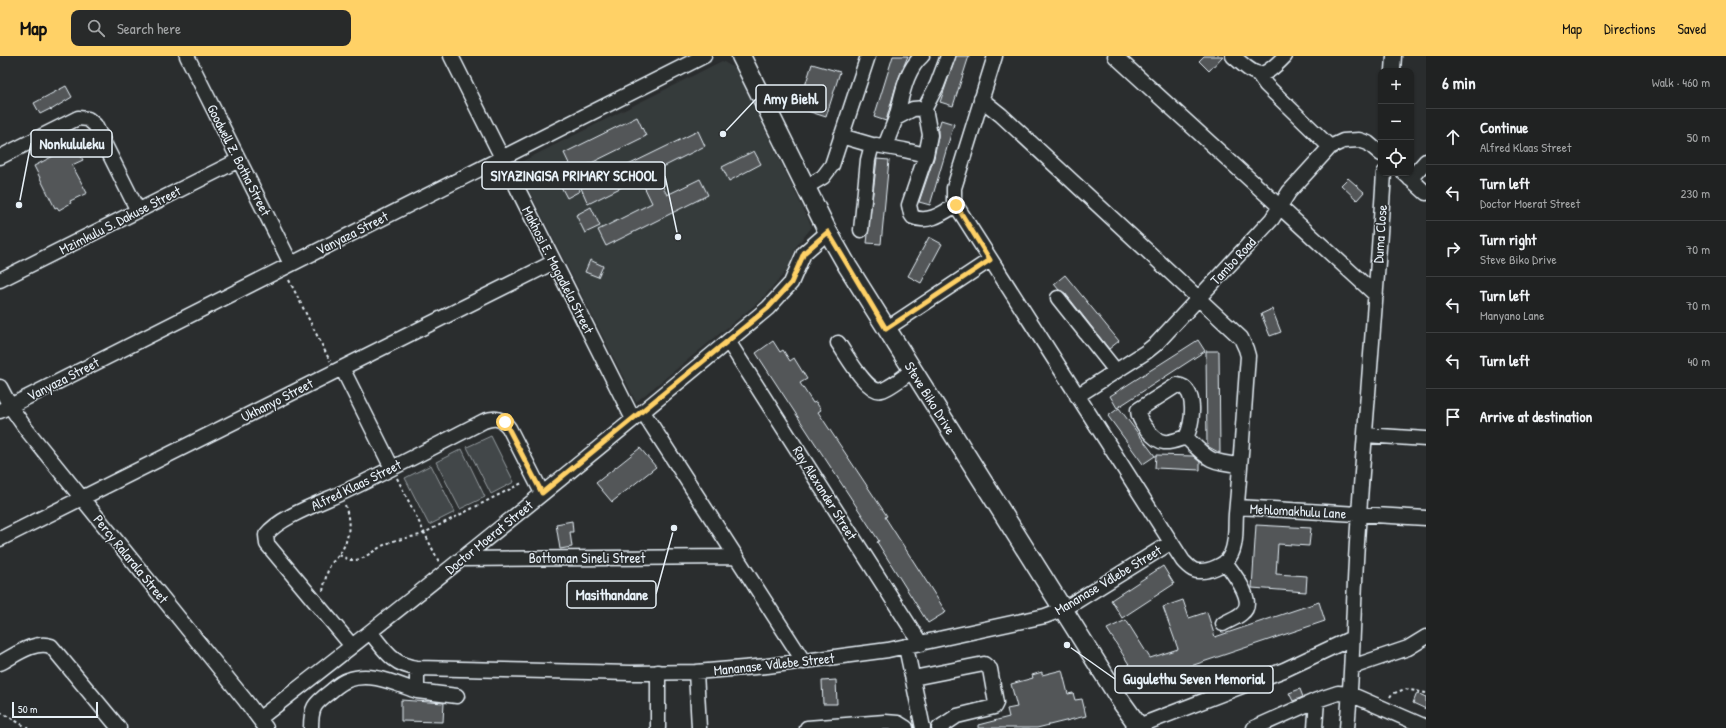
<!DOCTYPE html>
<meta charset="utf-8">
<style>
body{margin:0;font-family:"Patrick Hand",sans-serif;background:#282a2a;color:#f1f3f6}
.controls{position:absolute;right:12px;top:12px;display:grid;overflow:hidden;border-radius:8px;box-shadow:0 1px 3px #0004}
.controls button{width:36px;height:36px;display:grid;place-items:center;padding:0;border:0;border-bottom:1px solid #3d3f40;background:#202222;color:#f1f3f6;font:20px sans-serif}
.scale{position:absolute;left:12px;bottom:10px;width:86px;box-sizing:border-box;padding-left:4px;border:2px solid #e8f1f8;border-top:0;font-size:11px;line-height:14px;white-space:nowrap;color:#e8f1f8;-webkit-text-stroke:3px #2a2d2e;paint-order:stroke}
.stop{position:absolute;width:12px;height:12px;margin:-9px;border:3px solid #ffd166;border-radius:50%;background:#fff}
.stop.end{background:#ffd166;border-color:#fff;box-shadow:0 1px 4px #0008}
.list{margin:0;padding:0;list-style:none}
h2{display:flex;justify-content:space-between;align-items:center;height:52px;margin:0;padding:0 16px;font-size:17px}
h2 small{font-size:13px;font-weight:400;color:#a2a4a5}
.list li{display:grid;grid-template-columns:26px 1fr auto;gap:12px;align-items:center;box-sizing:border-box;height:56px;padding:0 16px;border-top:1px solid #3d3f40}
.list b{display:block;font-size:15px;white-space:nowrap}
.list p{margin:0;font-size:13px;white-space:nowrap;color:#a2a4a5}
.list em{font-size:13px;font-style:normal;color:#a2a4a5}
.icon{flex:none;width:22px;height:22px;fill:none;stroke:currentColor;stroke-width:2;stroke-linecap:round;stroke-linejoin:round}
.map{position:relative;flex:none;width:1426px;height:672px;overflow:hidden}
header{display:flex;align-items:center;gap:24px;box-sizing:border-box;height:56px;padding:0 20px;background:#ffd166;color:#111}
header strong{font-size:19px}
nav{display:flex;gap:22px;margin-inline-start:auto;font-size:14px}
.search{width:280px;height:36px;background:#282a2a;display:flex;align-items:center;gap:10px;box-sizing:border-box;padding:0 14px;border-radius:8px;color:#a2a4a5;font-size:15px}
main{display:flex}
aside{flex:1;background:#202222}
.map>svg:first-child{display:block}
</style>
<header>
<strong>Map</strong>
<div class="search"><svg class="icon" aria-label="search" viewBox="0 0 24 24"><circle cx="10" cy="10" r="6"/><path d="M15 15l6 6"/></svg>Search here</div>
<nav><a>Map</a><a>Directions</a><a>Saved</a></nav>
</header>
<main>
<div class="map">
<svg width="1426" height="672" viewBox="0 0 1426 672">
<rect width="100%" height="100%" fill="#2a2d2e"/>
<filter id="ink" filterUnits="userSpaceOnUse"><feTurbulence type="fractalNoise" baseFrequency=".025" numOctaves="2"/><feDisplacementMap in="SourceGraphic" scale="8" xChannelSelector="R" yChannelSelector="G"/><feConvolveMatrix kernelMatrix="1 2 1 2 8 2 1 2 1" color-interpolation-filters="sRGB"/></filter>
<g filter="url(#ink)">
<path fill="#363a3b" d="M722 5 736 13 812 171 795 192 789 212 761 244 636 346 519 115 523 105Z"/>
<path fill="#424648" stroke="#959ca0" d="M491 380 514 426 491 438 467 391Z
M462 393 485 441 460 453 436 406Z
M431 409 455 456 429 469 405 422Z"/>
<path fill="#535759" stroke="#e8f1f8" d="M893 0H908L897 26 886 65 874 61Z
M956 0H969L953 50 940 46Z
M1204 0H1223L1209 15 1199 5Z
M812 8 840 16 826 61 798 52Z
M66 30 72 41 51 54 50 53 40 58 34 47Z
M637 61 646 80 573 116 564 97Z
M941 64 954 68 930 149 919 146 934 102 938 81V74Z
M698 75 705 90 655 115 667 139 700 123 708 139 606 190 598 174 652 147 640 122 588 148 581 132Z
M75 89 83 104 72 109 87 137 70 145 71 147 59 154 57 151 55 152 34 110Z
M754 95 761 108 729 125 722 111Z
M877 103 889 104 881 188 867 187Z
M571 116 580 135 567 142 557 123Z
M1348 122 1364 136 1357 144 1341 129Z
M591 151 600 170 585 177 576 159Z
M929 181 942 188 921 227 908 220Z
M590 204 603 210 598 221 585 216Z
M1065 219 1119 285 1109 293 1065 237 1059 234 1054 228Z
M1272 253 1281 276 1270 280 1261 258Z
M1198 284 1205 295 1117 352 1110 340Z
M773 285 780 296 783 294 790 305 794 302 807 323 800 327 813 347 816 346 821 354 818 356 887 460 885 461 946 556 928 567 877 486 879 485 756 297Z
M1206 295H1219L1220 397 1207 390Z
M1119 352 1155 400 1143 408 1108 360Z
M640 392 656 411 612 446 596 427Z
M1156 399 1193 400 1200 406V414L1155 412Z
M572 465 573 476H570L572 491 560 493 556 468Z
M1256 469 1311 472 1309 490 1278 488 1276 518 1307 520 1306 536 1252 532Z
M1163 510 1174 528 1122 562 1111 544Z
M1183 544 1189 562 1207 556 1215 581 1319 546 1325 565 1170 617 1168 609 1140 626 1107 573 1126 564 1150 602 1178 593 1163 551Z
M1062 614 1068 638 1073 637 1075 644 1082 643 1086 660 1037 672H978V669L1009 661 1007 653 1017 651 1011 628 1033 622 1032 619 1042 616V619Z
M836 624 837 648H823L822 625Z
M1300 633 1303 641 1293 645 1289 637Z
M1417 637 1426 641V653L1413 647Z
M401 644 444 647 443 666 401 665Z"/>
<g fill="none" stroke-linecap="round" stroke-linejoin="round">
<defs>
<path id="minor" d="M187 0 291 208
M451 0 633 363
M948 0 937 29 925 52 930 79 926 99 909 149 911 158 913 161C928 168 943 157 956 149
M1115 0 1376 239
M1233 0C1258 22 1261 25 1285 0
M1393 15 1394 0
M1259 19 1266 29 1330 91
M981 43 1001 59 1241 282 1246 293 1248 300C1244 353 1241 406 1236 458 1235 471 1237 489 1230 500 1226 509 1208 516 1198 515 1192 515 1187 509 1183 505L954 146V132L995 0
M896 62C902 41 905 15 922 0
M841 80 872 89 868 104 861 174
M876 89 904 94 926 99
M885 90 896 62 913 53 925 52
M0 101 78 62 88 63 95 69 138 155
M1404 117 1426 137
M1410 123 1426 105
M806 131 823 121 832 109 868 0
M0 224 239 104
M1058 242 1116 315
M886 273 990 204
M728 285 921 588
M838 287C846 298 868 339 882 334 890 332 906 319 913 314
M342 312 392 412
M1177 329C1198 331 1193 369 1186 381 1179 383 1171 387 1164 386 1154 385 1138 365 1138 354Z
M0 331 10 350 26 373 245 644 266 672
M1077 340 1146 296 1156 288 1272 163 1289 136 1330 91 1343 85 1359 84 1368 87 1381 98
M0 355 704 0
M643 356 804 606
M1365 379 1426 383
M1186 381C1208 403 1208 406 1240 409
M1237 451 1426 462
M0 483 554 206
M462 503 736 501
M1223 568C1229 564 1237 562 1242 557 1257 546 1233 517 1225 506
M370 576C385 594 392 609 417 612L631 617 696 616 767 610 888 594 1045 560 1064 553 1170 487
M352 590 267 488 266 479C280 460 326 445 348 434 394 412 439 388 484 365 495 361 502 362 509 372L542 437
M906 591 923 672
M0 607C14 600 34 584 51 590L119 672
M1352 611 1408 592 1426 581
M696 616 699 672
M913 622 984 608 990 613 996 647 994 651 957 660 939 672
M417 635 457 640
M260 662C432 529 601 391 768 252L791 227 804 197 828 176
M311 672C311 651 314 648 330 636 335 632 341 626 348 624 370 615 396 628 417 635V612
M658 672V616
M807 672 885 666 898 667 906 672
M1133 672 1284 614 1352 582
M1254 672 1317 644
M1315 672 1317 644 1338 637 1350 638 1426 671
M1347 672C1354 601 1353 529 1359 458 1367 344 1377 231 1384 117"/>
<path id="major" d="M741 0 828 176 848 211 1122 647 1140 672"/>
</defs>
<use href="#minor" stroke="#e8f1f8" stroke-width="17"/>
<use href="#major" stroke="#e8f1f8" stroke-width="21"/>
<path stroke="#e8f1f8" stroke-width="2" stroke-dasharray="3 3" stroke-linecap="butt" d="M289 224 330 305
M397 422 439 506
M339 499 350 504H356L363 502 382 490 393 485 420 479 522 427
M323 535C325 526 326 517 331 508 333 505 337 502 339 499 350 483 351 467 345 449
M1390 641 1392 638 1405 633 1426 637
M0 656 28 672"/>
<use href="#minor" stroke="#2a2d2e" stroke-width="14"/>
<use href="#major" stroke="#2a2d2e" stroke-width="18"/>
</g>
</g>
<g fill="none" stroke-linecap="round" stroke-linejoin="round" filter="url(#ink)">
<path stroke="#ffd166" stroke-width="5" d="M505 366 542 437 768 252 791 227 804 197 828 176 886 273 990 204 956 149"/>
</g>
<g text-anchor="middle" stroke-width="3" stroke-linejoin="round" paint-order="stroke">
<g font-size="14" fill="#e8f1f8" stroke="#2a2d2e">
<text transform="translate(239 104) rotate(63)" y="5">Goodwell Z. Botha Street</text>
<text transform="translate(120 164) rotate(-27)" y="5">Mzimkulu S. Dakuse Street</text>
<text transform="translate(352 177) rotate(-27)" y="5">Vanyaza Street</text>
<text transform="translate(1380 178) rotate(-86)" y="5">Duma Close</text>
<text transform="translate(1233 205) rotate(-47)" y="5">Tambo Road</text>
<text transform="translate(558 214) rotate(63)" y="5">Makhosi E. Magadlela Street</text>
<text transform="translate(63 323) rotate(-27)" y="5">Vanyaza Street</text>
<text transform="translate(930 342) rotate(58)" y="5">Steve Biko Drive</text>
<text transform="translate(277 344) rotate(-27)" y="5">Ukhanyo Street</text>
<text transform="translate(356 429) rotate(-26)" y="5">Alfred Klaas Street</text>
<text transform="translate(825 437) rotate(58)" y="5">Ray Alexander Street</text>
<text transform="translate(1298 455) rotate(3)" y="5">Mehlomakhulu Lane</text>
<text transform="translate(489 481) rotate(-39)" y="5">Doctor Moerat Street</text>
<text x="587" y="507">Bottoman Sineli Street</text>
<text transform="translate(131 503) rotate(51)" y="5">Percy Ralarala Street</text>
<text transform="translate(1108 524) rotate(-31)" y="5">Mananase Vdlebe Street</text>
<text transform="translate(774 608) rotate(-6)" y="5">Mananase Vdlebe Street</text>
</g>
</g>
<path fill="none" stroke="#e8f1f8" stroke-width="1.5" d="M723 78L756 43M19 149L31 87M678 181L665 120M674 472L656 538M1067 589L1115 623"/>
<g fill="#e8f1f8" stroke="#2a2d2e" stroke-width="1.5">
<circle cx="723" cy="78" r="4"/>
<circle cx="19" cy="149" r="4"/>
<circle cx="678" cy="181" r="4"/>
<circle cx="674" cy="472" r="4"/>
<circle cx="1067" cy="589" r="4"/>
</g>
<g fill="#2a2d2e" stroke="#e8f1f8" stroke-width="1.5">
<rect x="756" y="29" width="70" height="27" rx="4"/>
<rect x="31" y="74" width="81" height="27" rx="4"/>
<rect x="482" y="106" width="183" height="27" rx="4"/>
<rect x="567" y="525" width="89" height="27" rx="4"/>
<rect x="1115" y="610" width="158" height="27" rx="4"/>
</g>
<g font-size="15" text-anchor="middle" font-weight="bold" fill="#e8f1f8">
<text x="791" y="48">Amy Biehl</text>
<text x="72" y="93">Nonkululeku</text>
<text x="574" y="125">SIYAZINGISA PRIMARY SCHOOL</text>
<text x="612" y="544">Masithandane</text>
<text x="1194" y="628">Gugulethu Seven Memorial</text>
</g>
</svg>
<div class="controls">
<button>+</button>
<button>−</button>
<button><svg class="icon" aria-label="locate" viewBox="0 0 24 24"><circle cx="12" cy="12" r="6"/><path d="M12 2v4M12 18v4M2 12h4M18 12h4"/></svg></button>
</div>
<div class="scale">50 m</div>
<div class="stop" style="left:505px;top:366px"></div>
<div class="stop end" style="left:956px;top:149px"></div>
</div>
<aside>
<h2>6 min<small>Walk · 460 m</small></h2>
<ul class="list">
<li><svg class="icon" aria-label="ahead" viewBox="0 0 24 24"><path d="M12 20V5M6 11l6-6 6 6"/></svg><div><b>Continue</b><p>Alfred Klaas Street</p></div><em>50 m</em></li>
<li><svg class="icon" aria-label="left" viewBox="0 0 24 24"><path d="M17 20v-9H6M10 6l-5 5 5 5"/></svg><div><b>Turn left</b><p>Doctor Moerat Street</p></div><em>230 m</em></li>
<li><svg class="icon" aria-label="right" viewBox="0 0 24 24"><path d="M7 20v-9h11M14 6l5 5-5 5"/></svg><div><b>Turn right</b><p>Steve Biko Drive</p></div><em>70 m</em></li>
<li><svg class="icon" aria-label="left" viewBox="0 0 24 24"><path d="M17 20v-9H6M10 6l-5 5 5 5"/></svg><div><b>Turn left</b><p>Manyano Lane</p></div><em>70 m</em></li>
<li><svg class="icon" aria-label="left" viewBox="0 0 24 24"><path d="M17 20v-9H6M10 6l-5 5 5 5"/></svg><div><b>Turn left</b></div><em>40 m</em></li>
<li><svg class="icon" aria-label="arrive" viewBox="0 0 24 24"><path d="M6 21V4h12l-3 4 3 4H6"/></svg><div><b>Arrive at destination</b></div></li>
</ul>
</aside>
</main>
